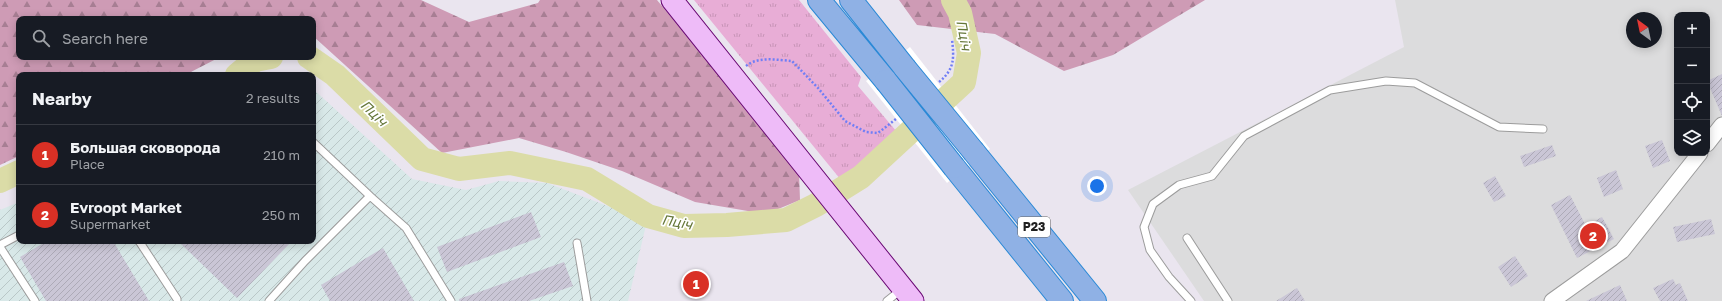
<!DOCTYPE html>
<meta charset="utf-8">
<style>
body{margin:0;font-family:"Golos Text",sans-serif;background:#242831;color:#f1f3f6}
.controls{position:absolute;right:12px;top:12px;display:grid;overflow:hidden;border-radius:8px;box-shadow:0 2px 10px #0003}
.controls button{width:36px;height:36px;display:grid;place-items:center;padding:0;border:0;border-bottom:1px solid #363941;background:#171b24;color:#f1f3f6;font:20px sans-serif}
.compass{position:absolute;left:1626px;top:12px;width:36px;height:36px;border-radius:50%;background:#171b24;box-shadow:0 2px 10px #0003;rotate:327deg}
.you{position:absolute;left:1097px;top:186px;width:14px;height:14px;margin:-10px;border:3px solid #fff;border-radius:50%;background:#1a73e8;box-shadow:0 0 0 6px #1a73e833}
.badge{display:grid;place-items:center;width:26px;height:26px;border-radius:50%;background:#d93025;color:#fff;font-size:13px;font-weight:700}
.pin{position:absolute;translate:-50% -50%;border:2px solid #fff;box-shadow:0 1px 4px #0006}
.list{margin:0;padding:0;list-style:none}
h2{display:flex;justify-content:space-between;align-items:center;height:52px;margin:0;padding:0 16px;font-size:17px}
h2 small{font-size:13px;font-weight:400;color:#9ea1a6}
.list li{display:grid;grid-template-columns:26px 1fr auto;gap:12px;align-items:center;box-sizing:border-box;height:60px;padding:0 16px;border-top:1px solid #363941}
.list b{display:block;font-size:15px;white-space:nowrap}
.list p{margin:0;font-size:13px;white-space:nowrap;color:#9ea1a6}
.list em{font-size:13px;font-style:normal;color:#9ea1a6}
.icon{flex:none;width:22px;height:22px;fill:none;stroke:currentColor;stroke-width:2;stroke-linecap:round;stroke-linejoin:round}
.map{position:relative;flex:none;width:1722px;height:301px;overflow:hidden}
.search{position:absolute;background:#171b24;box-shadow:0 2px 10px #0003;left:16px;top:16px;width:300px;height:44px;display:flex;align-items:center;gap:10px;box-sizing:border-box;padding:0 14px;border-radius:8px;color:#9ea1a6;font-size:15px}
.panel{position:absolute;background:#171b24;box-shadow:0 2px 10px #0003;left:16px;top:72px;width:300px;height:172px;border-radius:8px}
.map>svg:first-child{display:block}
</style>
<div class="map">
<svg width="1722" height="301" viewBox="0 0 1722 301">
<defs>
<pattern id="industrial-furrows" width="10" height="10" patternUnits="userSpaceOnUse"><rect width="10" height="10" fill="#d8e8e8"/><path d="M-1 1l2-2M0 10L10 0M9 11l2-2" fill="none" stroke="#b9c7c7"/></pattern>
<pattern id="grass-tufts" width="24" height="20" patternUnits="userSpaceOnUse"><rect width="24" height="20" fill="#e8add6"/><path d="M3 7l-1-3M5 7V3M7 7l1-3M15 17l-1-3M17 17v-4M19 17l1-3" fill="none" stroke="#c794b7"/></pattern>
<pattern id="forest-firs" width="22" height="20" patternUnits="userSpaceOnUse"><rect width="22" height="20" fill="#ce9bb5"/><path d="M5 1l3.5 6h-7zM16 11l3.5 6h-7z" fill="#a77e93"/></pattern>
<pattern id="building-hatch" width="6" height="6" patternUnits="userSpaceOnUse"><rect width="6" height="6" fill="#cac6d6"/><path d="M-1 1l2-2M0 6l6-6M5 7l2-2" fill="none" stroke="#adaab7"/></pattern>
</defs>
<rect width="100%" height="100%" fill="#eae5ef"/>
<path fill="#dcdcdd" fill-rule="evenodd" d="M1395 0H1722V301H1204L1128 190 1404 47ZM1677 15H1707V153H1677ZM1632 18H1656V42H1632Z"/>
<path fill="url(#industrial-furrows)" d="M313 89 412 179 466 190 499 181 547 183 647 221 628 301H0V210L19 202V241H313Z"/>
<path fill="url(#grass-tufts)" d="M694 0H799L861 77 858 86 897 132 858 172 841 180Z"/>
<path fill="url(#forest-firs)" d="M0 0H421L469 22 538 3 540 0H657L799 172 800 200 766 214 695 202 622 171 566 152 519 138 442 153 313 36V19H19V57H220L185 75H19V156L0 165Z
M899 0H1205L1113 55 1064 71 995 34 917 25Z"/>
<path fill="#fff" d="M910 47 990 149 947 183 866 81Z"/>
<g fill="none" stroke-linecap="round" stroke-linejoin="round">
<path stroke="#dbdca7" stroke-width="24" d="M309 57 335 75 422 159 459 169 510 163 587 179 648 216 684 226 727 225 786 220 816 205 861 177 964 82 969 53 960 13 953 0
M237 75 255 60 271 57
M0 181 19 172"/>
</g>
<path fill="url(#building-hatch)" d="M1722 74V116L1707 81Z
M1662 140 1670 161 1653 168 1645 146Z
M1552 145 1556 156 1524 167 1520 156Z
M1616 170 1623 189 1604 197 1597 178Z
M1495 176 1506 196 1494 202 1483 183Z
M1570 195 1586 226 1602 217 1614 239 1577 258 1551 205Z
M531 212 541 237 447 272 437 247Z
M1711 219 1715 234 1677 242 1673 227Z
M47 241H113L149 301H46L20 257Z
M178 241H292L237 298Z
M383 248 414 301H330L321 285Z
M1515 256 1528 276 1511 287 1498 267Z
M564 262 573 286 529 301H459V299Z
M1673 279 1676 285 1680 283 1688 301H1660L1653 288Z
M1620 285 1627 301H1586Z
M1297 288 1305 301H1276Z"/>
<g fill="none" stroke-linecap="round" stroke-linejoin="round">
<defs>
<path id="lane" d="M313 142 370 196
M1187 238 1228 301
M139 241 177 299V301
M577 243 587 301
M0 245 19 235
M0 247 35 301
M269 301 305 261 370 196 406 228 451 301
M887 301 902 289
M1191 301 1169 277 1150 250 1144 227 1153 204 1179 185 1212 176 1244 136 1330 90 1386 81 1415 83 1499 127 1543 129"/>
<path id="street" d="M1707 144 1722 125
M1552 301 1622 251 1700 153"/>
<path id="secondary" d="M672 0 913 301"/>
<path id="highway" d="M819 0 886 81
M851 0 905 68
M974 152 1095 301
M954 167 1062 301"/>
</defs>
<use href="#lane" stroke="#9c9c9c" stroke-width="9"/>
<use href="#street" stroke="#9c9c9c" stroke-width="17"/>
<use href="#secondary" stroke="#690874" stroke-width="23"/>
<use href="#highway" stroke="#2a89d6" stroke-width="24"/>
<path stroke="#707ef6" stroke-width="2.5" stroke-dasharray="2 2" stroke-linecap="butt" d="M746 66C758 56 778 60 792 61L818 88 845 121 866 132 878 133 896 119
M939 82C955 69 954 58 952 39"/>
<use href="#lane" stroke="#fff" stroke-width="7"/>
<use href="#street" stroke="#fff" stroke-width="15"/>
<use href="#secondary" stroke="#eebbf8" stroke-width="21"/>
<use href="#highway" stroke="#8fb1e5" stroke-width="22"/>
<defs>
<path id="highway-bridge" d="M905 68 974 152
M886 81 954 167"/>
</defs>
<use href="#highway-bridge" stroke="#2a89d6" stroke-width="24" stroke-linecap="butt"/>
<use href="#highway-bridge" stroke="#8fb1e5" stroke-width="22"/>
</g>
<g text-anchor="middle" stroke-width="3.5" stroke-linejoin="round" paint-order="stroke">
<rect fill="#fff" stroke="#626262" stroke-width="1" x="1018" y="217" width="32" height="20" rx="3"/>
<g font-size="12" font-weight="bold" fill="#1f1f1f">
<text x="1034" y="231">Р23</text>
</g>
<g font-size="14" font-style="italic" fill="#647638" stroke="#fff">
<text transform="translate(964 35) rotate(79)" y="5">Пціч</text>
<text transform="translate(374 113) rotate(44)" y="5">Пціч</text>
<text transform="translate(677 222) rotate(10)" y="5">Пціч</text>
</g>
</g>
</svg>
<div class="controls">
<button>+</button>
<button>−</button>
<button><svg class="icon" aria-label="locate" viewBox="0 0 24 24"><circle cx="12" cy="12" r="6"/><path d="M12 2v4M12 18v4M2 12h4M18 12h4"/></svg></button>
<button><svg class="icon" aria-label="layers" viewBox="0 0 24 24"><path d="M12 4l9 5-9 5-9-5zM3 14l9 5 9-5"/></svg></button>
</div>
<svg class="compass" viewBox="-18 -18 36 36"><path d="M0-13l5 13h-10z" fill="#e53935"/><path d="M0 13l5-13h-10z" fill="#9ea1a6"/></svg>
<div class="you"></div>
<div class="pin badge" style="left:696px;top:284px">1</div>
<div class="pin badge" style="left:1593px;top:236px">2</div>
<div class="search"><svg class="icon" aria-label="search" viewBox="0 0 24 24"><circle cx="10" cy="10" r="6"/><path d="M15 15l6 6"/></svg>Search here</div>
<section class="panel">
<h2>Nearby<small>2 results</small></h2>
<ul class="list">
<li><span class="badge">1</span><div><b>Большая сковорода</b><p>Place</p></div><em>210 m</em></li>
<li><span class="badge">2</span><div><b>Evroopt Market</b><p>Supermarket</p></div><em>250 m</em></li>
</ul>
</section>
</div>
